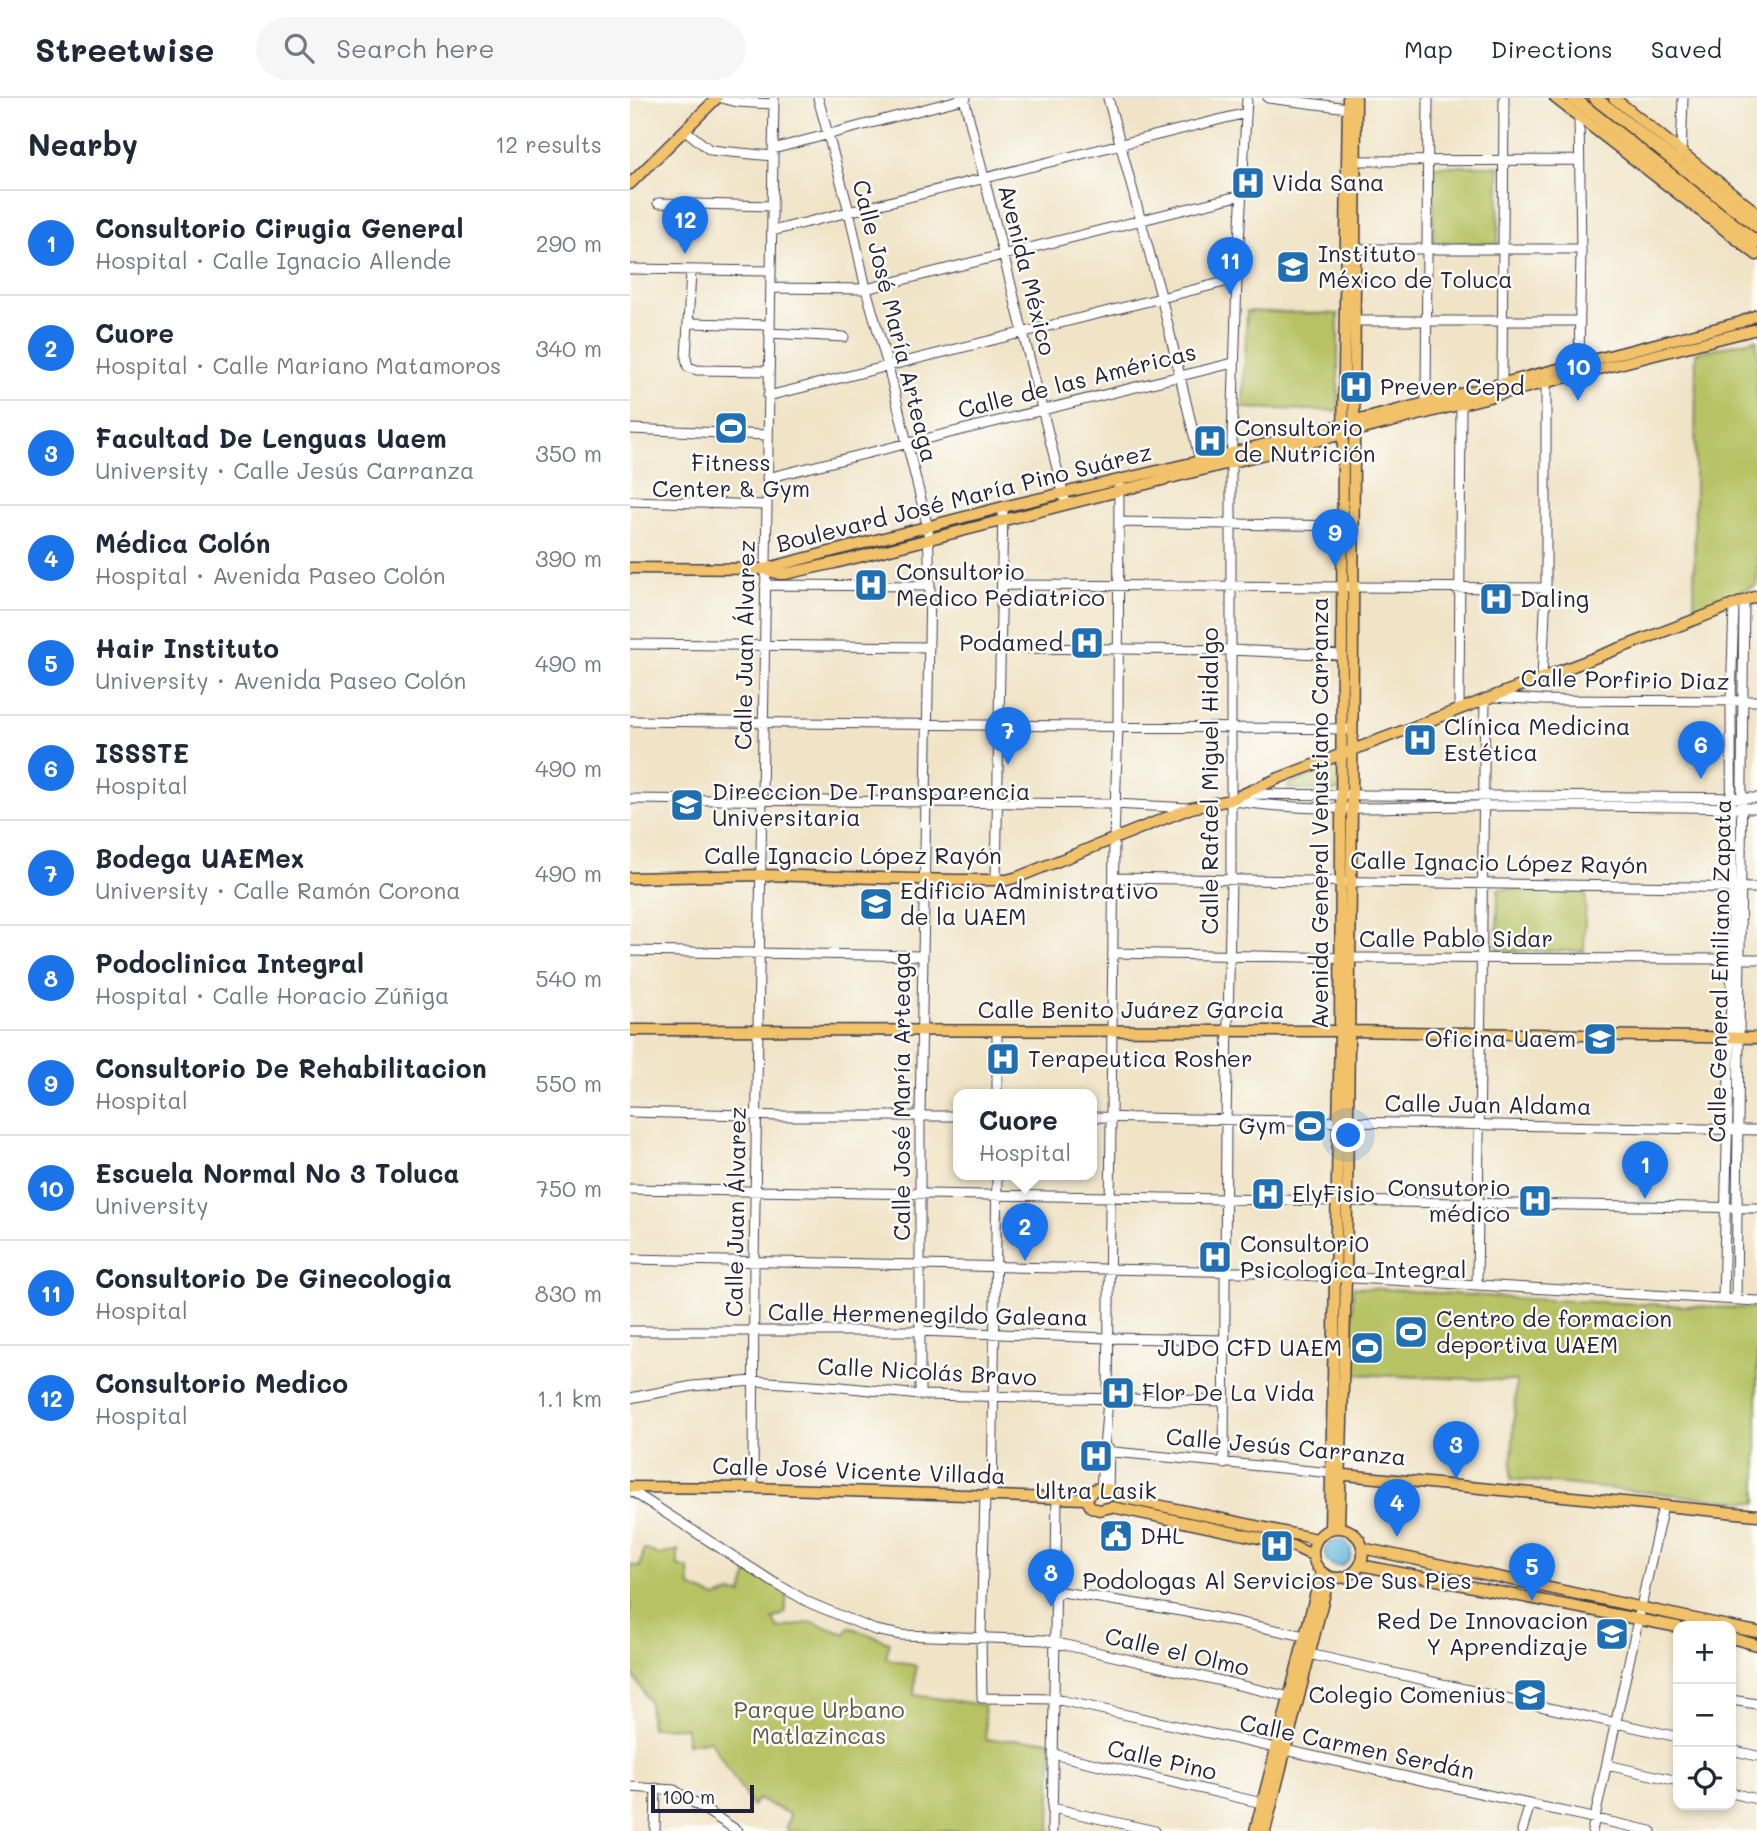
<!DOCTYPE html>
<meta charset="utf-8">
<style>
body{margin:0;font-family:Mali,sans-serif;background:#f6f6f7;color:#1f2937}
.controls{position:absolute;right:21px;bottom:21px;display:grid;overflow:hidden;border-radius:14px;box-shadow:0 4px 10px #0003}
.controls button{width:63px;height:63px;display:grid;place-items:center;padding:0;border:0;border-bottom:2px solid #e0e1e3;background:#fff;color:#1f2937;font:35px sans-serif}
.scale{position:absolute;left:21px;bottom:18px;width:103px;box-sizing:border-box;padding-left:7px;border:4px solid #22223b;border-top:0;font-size:19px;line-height:24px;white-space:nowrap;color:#22223b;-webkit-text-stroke:5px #fdfcf7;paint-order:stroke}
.you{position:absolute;left:719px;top:1038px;width:24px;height:24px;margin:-18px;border:5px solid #fff;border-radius:50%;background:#1a73e8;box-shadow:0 0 0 10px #1a73e833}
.badge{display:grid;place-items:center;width:46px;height:46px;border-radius:50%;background:#1a73e8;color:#fff;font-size:23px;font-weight:700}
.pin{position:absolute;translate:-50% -58px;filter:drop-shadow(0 2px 4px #0008)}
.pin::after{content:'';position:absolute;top:37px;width:24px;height:21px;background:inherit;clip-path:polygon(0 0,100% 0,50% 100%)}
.popup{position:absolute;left:323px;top:991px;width:144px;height:91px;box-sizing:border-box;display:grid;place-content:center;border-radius:14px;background:#fff;filter:drop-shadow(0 2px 5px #0005);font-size:23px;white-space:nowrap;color:#747a83}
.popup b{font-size:26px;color:#1f2937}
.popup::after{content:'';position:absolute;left:50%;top:100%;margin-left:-14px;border:14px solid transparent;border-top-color:#fff}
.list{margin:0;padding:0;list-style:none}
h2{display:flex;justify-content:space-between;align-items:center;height:91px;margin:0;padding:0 28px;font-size:30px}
h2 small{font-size:23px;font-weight:400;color:#747a83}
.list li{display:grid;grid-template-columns:46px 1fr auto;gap:21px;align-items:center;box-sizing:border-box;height:105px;padding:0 28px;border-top:2px solid #e0e1e3}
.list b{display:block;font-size:26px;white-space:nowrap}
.list p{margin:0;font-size:23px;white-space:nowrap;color:#747a83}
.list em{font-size:23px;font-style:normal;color:#747a83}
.icon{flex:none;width:38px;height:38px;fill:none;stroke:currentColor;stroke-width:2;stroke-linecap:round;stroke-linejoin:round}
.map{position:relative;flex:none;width:1127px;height:1733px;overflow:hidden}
header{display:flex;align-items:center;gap:42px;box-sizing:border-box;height:98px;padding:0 35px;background:#fff;border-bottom:2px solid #e0e1e3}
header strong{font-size:33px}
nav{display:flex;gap:38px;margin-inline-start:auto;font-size:24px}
.search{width:490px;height:63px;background:#f6f6f7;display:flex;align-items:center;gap:18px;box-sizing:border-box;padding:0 24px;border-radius:38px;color:#747a83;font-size:26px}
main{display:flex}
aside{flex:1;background:#fff}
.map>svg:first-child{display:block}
</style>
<header>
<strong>Streetwise</strong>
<div class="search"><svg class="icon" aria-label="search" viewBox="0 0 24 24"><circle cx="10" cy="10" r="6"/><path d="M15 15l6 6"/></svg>Search here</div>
<nav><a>Map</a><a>Directions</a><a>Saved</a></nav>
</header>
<main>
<aside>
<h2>Nearby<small>12 results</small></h2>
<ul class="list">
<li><span class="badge">1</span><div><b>Consultorio Cirugia General</b><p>Hospital · Calle Ignacio Allende</p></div><em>290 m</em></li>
<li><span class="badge">2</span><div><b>Cuore</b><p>Hospital · Calle Mariano Matamoros</p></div><em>340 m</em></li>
<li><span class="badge">3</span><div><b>Facultad De Lenguas Uaem</b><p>University · Calle Jesús Carranza</p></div><em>350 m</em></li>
<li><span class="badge">4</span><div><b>Médica Colón</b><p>Hospital · Avenida Paseo Colón</p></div><em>390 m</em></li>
<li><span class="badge">5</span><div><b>Hair Instituto</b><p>University · Avenida Paseo Colón</p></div><em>490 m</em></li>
<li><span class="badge">6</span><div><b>ISSSTE</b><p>Hospital</p></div><em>490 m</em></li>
<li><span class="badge">7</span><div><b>Bodega UAEMex</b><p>University · Calle Ramón Corona</p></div><em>490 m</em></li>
<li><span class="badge">8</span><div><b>Podoclinica Integral</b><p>Hospital · Calle Horacio Zúñiga</p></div><em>540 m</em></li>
<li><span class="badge">9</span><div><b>Consultorio De Rehabilitacion</b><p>Hospital</p></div><em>550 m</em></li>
<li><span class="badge">10</span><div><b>Escuela Normal No 3 Toluca</b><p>University</p></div><em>750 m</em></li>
<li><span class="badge">11</span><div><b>Consultorio De Ginecologia</b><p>Hospital</p></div><em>830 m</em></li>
<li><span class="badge">12</span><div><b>Consultorio Medico</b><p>Hospital</p></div><em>1.1 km</em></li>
</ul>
</aside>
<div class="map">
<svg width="1127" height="1733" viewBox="0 0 1127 1733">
<rect width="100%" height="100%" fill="#fdfcf7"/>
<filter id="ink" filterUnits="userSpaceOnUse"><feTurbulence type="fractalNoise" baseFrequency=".0143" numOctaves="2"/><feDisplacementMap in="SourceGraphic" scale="14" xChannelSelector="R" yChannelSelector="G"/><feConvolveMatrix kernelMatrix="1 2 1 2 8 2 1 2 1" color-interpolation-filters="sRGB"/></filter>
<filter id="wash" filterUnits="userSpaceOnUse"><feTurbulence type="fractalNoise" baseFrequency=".00686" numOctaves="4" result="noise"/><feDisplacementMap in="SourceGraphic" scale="28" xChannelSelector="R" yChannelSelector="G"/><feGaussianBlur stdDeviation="1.57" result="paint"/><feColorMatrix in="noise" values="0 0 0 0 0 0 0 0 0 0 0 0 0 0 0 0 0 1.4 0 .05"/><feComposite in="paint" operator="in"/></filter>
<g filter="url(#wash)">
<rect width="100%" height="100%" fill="#f0e3c6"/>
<path fill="#b6c264" stroke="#6c7250" stroke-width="2" d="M804 68H869L868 146 803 145Z
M617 213 708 216V313L613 310Z
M1127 241V487L1064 511 1066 255Z
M710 667V693L658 691 659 686Z
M956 790 954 853H867L868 791Z
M723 1189 898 1201 1127 1211V1405L881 1381 886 1283 720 1276Z
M14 1451 30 1457 48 1452V1468L59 1471 60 1489 86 1500 100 1495 112 1496 119 1470 157 1495 155 1515 143 1521 148 1531 182 1524 215 1536 219 1529 259 1544 256 1560 286 1568 284 1597 354 1607 356 1642H422L420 1733H158L156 1730 160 1716 128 1701 122 1708 80 1642 57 1646 56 1629 21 1630 19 1604 0 1571V1467L10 1469Z"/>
<path fill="#5fb5dc" stroke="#406c8c" stroke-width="2" d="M695 1455a13 13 0 1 1 26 0a13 13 0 1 1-26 0Z"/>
</g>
<g filter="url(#ink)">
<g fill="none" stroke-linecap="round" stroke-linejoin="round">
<defs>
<path id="minor" d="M92 0 107 4 144 6
M188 0 219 113 236 191 258 268 298 430 300 488 290 1017V1297
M334 0 436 406
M478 0 531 198 570 363
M638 0 718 10
M949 20 951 151 949 264
M55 32 80 52 143 58
M143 51 336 0
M1051 56 1053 0
M719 63 949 62
M28 105 142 108
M142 133 616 15
M718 151H951
M0 171 140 173
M61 174 56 260 58 269 67 272 138 273
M141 190 236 191 612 97
M720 223H949
M59 225 139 227
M139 235 214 239
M872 284 874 0
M138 298 607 181
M796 303 798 0
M0 331 137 337
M137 380 603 265
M0 403 136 407
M489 424 713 428
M135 487 300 488
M372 487 916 490
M0 546 299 549
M372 550 600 552 712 557
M912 581 916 490V278
M864 599 913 602 1127 603
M829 611 831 302
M0 623 716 631
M614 696 1127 700
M0 701 484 706 560 710
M600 702C676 715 756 709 834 708 931 707 1029 709 1127 710
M484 780 1127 790
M366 782 373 409
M0 853 292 858
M483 855 720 860 1127 861
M367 997V933
M0 1014 152 1018H328
M462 1019 1127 1032
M0 1091 1127 1110
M0 1161 621 1174 1127 1203
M847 1187 855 601
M1093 1201 1102 862 1101 603 1104 507
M1106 1201 1114 503
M0 1233H289L477 1240 595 1242
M0 1300 63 1288 123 1283 211 1289 290 1297 594 1303
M474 1353 702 1375
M594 1366 596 1022 601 781V372L607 181 617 0
M123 1390 124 1164 144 0
M471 1390 478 1301 484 741 488 628 489 388
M478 1391 479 1351
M0 1392 143 1484 180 1505 245 1532 271 1537 414 1542 660 1599
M355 1397 351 1539 352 1600 425 1601 1021 1733
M362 1397 367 1077
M426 1493 557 1514 675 1538
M679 1556 1048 1639
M1101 1602 1127 1606
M1101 1652 1127 1658
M423 1656 632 1705
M977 1667 1048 1683
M0 1689 44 1692 108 1733
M1101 1695 1127 1701
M422 1710 525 1733
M25 1733 26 1690
M422 1733 427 1399
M892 1733 900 1706
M962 1733 1033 1408"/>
<path id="major" d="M925 0 1127 157
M984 0 1127 115
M0 86 87 0
M0 470 134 471 373 409 570 363 1111 224 1127 217
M134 471 149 476H155L205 465 1127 231
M0 780 131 777 326 782H377L388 779 561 710 600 702 649 680 1127 498
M0 932 719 933 1127 940
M705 1376 1127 1417
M0 1389 123 1390 456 1401
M456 1401 465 1391H478L485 1398 687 1441
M456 1401 461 1409 469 1412 482 1409 658 1446 682 1457
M709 1429 716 1181 722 709 726 0
M683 1455a25 25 0 1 1 50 0a25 25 0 1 1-50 0Z
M700 1430 710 933 713 341 718 0
M732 1450 1098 1528
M730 1467 1048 1529
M1101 1529 1127 1534
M1101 1540 1127 1547
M625 1733 691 1475
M635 1733 699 1479"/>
<path id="highway" d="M943 0 1127 145
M965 0 1127 128"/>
</defs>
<use href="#minor" stroke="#413f50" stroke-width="11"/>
<use href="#major" stroke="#413f50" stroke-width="13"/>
<use href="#highway" stroke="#413f50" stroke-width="15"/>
<use href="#minor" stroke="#fff" stroke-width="9"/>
<use href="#major" stroke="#f2c26a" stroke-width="10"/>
<use href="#highway" stroke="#f2c26a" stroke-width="12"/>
</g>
</g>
<defs>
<symbol id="hospital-square" viewBox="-11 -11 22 22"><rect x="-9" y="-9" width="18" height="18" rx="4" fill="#1f6fb2" stroke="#fdfcf7"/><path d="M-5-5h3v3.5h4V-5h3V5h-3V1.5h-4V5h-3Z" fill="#fff"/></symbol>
<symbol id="university-square" viewBox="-11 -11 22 22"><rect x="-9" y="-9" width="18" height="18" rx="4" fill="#1f6fb2" stroke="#fdfcf7"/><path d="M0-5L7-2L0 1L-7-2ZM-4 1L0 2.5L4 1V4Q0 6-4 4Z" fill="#fff"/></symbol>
<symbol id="stadium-square" viewBox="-11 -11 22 22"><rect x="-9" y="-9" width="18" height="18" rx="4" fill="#1f6fb2" stroke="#fdfcf7"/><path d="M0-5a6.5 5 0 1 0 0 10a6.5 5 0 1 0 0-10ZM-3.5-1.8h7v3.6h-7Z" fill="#fff"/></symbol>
<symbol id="civic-square" viewBox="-11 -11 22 22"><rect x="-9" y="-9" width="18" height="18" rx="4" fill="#1f6fb2" stroke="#fdfcf7"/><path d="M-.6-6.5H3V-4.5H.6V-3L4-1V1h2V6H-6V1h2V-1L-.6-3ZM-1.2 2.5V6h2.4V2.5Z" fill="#fff"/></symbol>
<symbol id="school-square" viewBox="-11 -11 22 22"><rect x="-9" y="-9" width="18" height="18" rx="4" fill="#1f6fb2" stroke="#fdfcf7"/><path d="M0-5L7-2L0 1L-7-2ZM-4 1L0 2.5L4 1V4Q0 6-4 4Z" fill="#fff"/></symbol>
</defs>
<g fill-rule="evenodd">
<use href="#hospital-square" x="599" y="66" width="38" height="38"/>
<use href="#university-square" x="644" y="150" width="38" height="38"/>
<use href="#hospital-square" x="707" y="270" width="38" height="38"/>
<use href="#stadium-square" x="82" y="311" width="38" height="38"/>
<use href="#hospital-square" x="561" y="324" width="38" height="38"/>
<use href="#hospital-square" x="222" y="468" width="38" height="38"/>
<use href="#hospital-square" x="847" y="482" width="38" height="38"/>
<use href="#hospital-square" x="438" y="526" width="38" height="38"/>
<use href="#hospital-square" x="771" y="623" width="38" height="38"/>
<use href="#university-square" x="38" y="688" width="38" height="38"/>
<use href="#university-square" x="227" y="787" width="38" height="38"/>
<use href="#university-square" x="951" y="922" width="38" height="38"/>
<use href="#hospital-square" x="354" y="942" width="38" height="38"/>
<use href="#stadium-square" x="661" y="1009" width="38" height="38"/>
<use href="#hospital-square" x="619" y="1077" width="38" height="38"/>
<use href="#hospital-square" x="886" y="1084" width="38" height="38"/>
<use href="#hospital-square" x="566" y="1140" width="38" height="38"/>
<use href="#stadium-square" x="762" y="1215" width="38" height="38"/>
<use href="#stadium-square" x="718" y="1231" width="38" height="38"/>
<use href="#hospital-square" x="469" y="1276" width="38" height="38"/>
<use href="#hospital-square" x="447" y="1339" width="38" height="38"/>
<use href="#civic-square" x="467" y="1419" width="38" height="38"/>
<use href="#hospital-square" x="628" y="1429" width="38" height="38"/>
<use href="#university-square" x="963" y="1517" width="38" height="38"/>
<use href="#school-square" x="881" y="1578" width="38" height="38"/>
</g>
<g text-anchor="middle" stroke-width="5" stroke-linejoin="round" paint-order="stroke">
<g font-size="23" fill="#22223b" stroke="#fdfcf7" text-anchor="start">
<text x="642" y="93">Vida Sana</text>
<text x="688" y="164">Instituto<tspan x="688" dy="26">México de Toluca</tspan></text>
<text x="750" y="297">Prever Cepd</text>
<text x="604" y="338">Consultorio<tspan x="604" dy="26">de Nutrición</tspan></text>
<text x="101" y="373" text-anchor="middle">Fitness<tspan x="101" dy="26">Center &amp; Gym</tspan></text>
<text x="266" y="482">Consultorio<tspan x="266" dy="26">Medico Pediatrico</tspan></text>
<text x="890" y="509">Daling</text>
<text x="433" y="553" text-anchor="end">Podamed</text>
<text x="814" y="637">Clínica Medicina<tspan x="814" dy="26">Estética</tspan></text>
<text x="82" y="702">Direccion De Transparencia<tspan x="82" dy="26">Universitaria</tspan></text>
<text x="270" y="801">Edificio Administrativo<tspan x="270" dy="26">de la UAEM</tspan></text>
<text x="946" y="949" text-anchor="end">Oficina Uaem</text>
<text x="398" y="969">Terapeutica Rosher</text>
<text x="656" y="1036" text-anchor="end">Gym</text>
<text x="880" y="1098" text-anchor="end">Consutorio<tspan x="880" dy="26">médico</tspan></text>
<text x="662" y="1104">ElyFisio</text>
<text x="610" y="1154">Consultori0<tspan x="610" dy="26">Psicologica Integral</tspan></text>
<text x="806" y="1229">Centro de formacion<tspan x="806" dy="26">deportiva UAEM</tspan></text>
<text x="712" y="1258" text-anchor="end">JUDO CFD UAEM</text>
<text x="512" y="1303">Flor De La Vida</text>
<text x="466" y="1401" text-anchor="middle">Ultra Lasik</text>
<text x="510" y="1446">DHL</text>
<text x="647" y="1491" text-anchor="middle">Podologas Al Servicios De Sus Pies</text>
<text x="958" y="1531" text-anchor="end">Red De Innovacion<tspan x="958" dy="26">Y Aprendizaje</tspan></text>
<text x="876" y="1605" text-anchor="end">Colegio Comenius</text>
</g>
<g font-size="23" fill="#22223b" stroke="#fdfcf7">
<text transform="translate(397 172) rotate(76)" y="8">Avenida México</text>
<text transform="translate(265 223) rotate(76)" y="8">Calle José María Arteaga</text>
<text transform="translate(447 283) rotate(-14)" y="8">Calle de las Américas</text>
<text transform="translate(334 400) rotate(-14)" y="8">Boulevard José María Pino Suárez</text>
<text transform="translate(115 547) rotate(-89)" y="8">Calle Juan Álvarez</text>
<text transform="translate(995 582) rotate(1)" y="8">Calle Porfirio Diaz</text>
<text transform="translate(580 683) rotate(-90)" y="8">Calle Rafael Miguel Hidalgo</text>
<text transform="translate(690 715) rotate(-90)" y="8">Avenida General Venustiano Carranza</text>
<text x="223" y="766">Calle Ignacio López Rayón</text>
<text transform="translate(869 765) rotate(1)" y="8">Calle Ignacio López Rayón</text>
<text x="826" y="849">Calle Pablo Sidar</text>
<text transform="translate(1090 873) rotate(-89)" y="8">Calle General Emiliano Zapata</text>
<text x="501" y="920">Calle Benito Juárez Garcia</text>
<text transform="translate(272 998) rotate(-90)" y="8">Calle José María Arteaga</text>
<text transform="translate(858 1007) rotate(1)" y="8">Calle Juan Aldama</text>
<text transform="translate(106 1114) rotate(-89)" y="8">Calle Juan Álvarez</text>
<text transform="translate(298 1217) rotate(1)" y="8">Calle Hermenegildo Galeana</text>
<text transform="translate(297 1274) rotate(3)" y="8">Calle Nicolás Bravo</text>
<text transform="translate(656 1349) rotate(5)" y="8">Calle Jesús Carranza</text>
<text transform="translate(229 1373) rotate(2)" y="8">Calle José Vicente Villada</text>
<text transform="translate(547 1554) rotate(13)" y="8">Calle el Olmo</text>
<text transform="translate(727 1649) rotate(12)" y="8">Calle Carmen Serdán</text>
<text transform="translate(532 1662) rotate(13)" y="8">Calle Pino</text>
</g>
<g font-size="23" fill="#565a49" stroke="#fdfcf7">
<text x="189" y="1620">Parque Urbano<tspan x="189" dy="26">Matlazincas</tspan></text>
</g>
</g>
</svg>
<div class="controls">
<button>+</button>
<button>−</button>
<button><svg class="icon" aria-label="locate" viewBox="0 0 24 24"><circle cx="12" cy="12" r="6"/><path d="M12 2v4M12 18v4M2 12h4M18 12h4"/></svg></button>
</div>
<div class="scale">100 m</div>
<div class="you"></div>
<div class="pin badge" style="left:1015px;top:1101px">1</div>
<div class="pin badge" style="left:395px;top:1163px">2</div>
<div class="popup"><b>Cuore</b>Hospital</div>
<div class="pin badge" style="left:826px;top:1381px">3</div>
<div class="pin badge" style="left:767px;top:1439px">4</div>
<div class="pin badge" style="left:902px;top:1503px">5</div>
<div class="pin badge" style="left:1071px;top:681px">6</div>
<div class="pin badge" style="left:378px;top:667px">7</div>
<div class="pin badge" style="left:421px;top:1509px">8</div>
<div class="pin badge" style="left:705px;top:469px">9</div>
<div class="pin badge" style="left:948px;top:303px">10</div>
<div class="pin badge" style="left:600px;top:197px">11</div>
<div class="pin badge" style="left:55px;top:156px">12</div>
</div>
</main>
